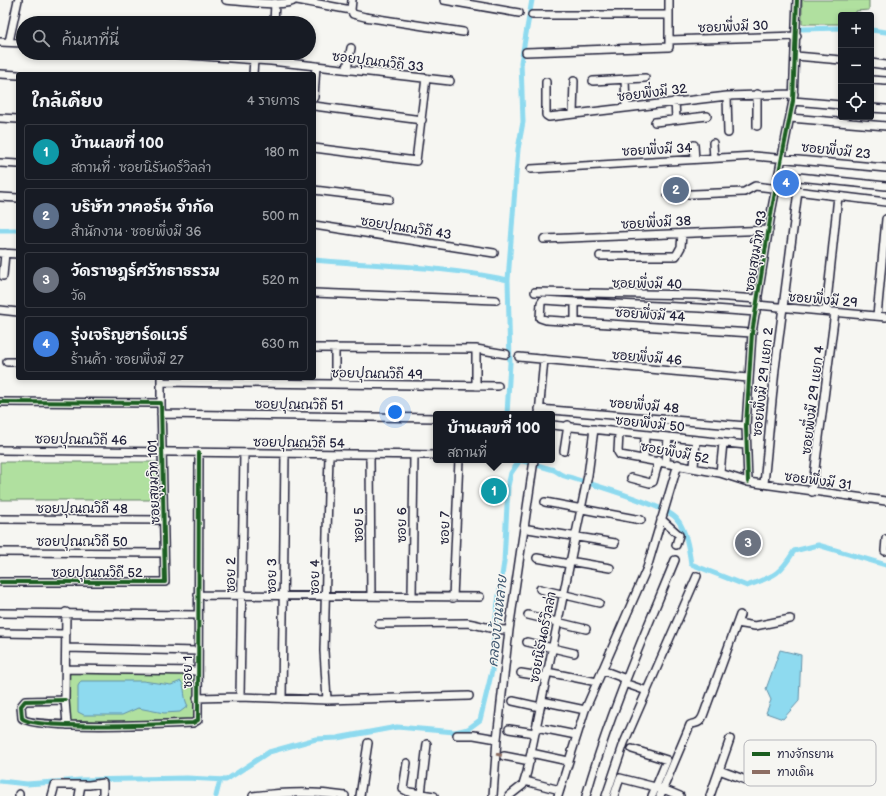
<!DOCTYPE html>
<html lang="th">
<meta charset="utf-8">
<style>
body{margin:0;font-family:"Balsamiq Sans","Playpen Sans Thai",sans-serif;background:#242831;color:#f1f3f6}
.controls{position:absolute;right:12px;top:12px;display:grid;overflow:hidden;border-radius:4px;box-shadow:0 2px 6px #0003}
.controls button{width:36px;height:36px;display:grid;place-items:center;padding:0;border:0;border-bottom:1px solid #363941;background:#171b24;color:#f1f3f6;font:20px sans-serif}
.you{position:absolute;left:395px;top:412px;width:14px;height:14px;margin:-10px;border:3px solid #fff;border-radius:50%;background:#1a73e8;box-shadow:0 0 0 6px #1a73e833}
.badge{display:grid;place-items:center;width:26px;height:26px;border-radius:50%;background:#9495a2;color:#fff;font-size:13px;font-weight:700}
.pin{position:absolute;translate:-50% -50%;border:2px solid #fff;box-shadow:0 1px 4px #0006}
.popup{position:absolute;left:433px;top:411px;width:122px;height:52px;box-sizing:border-box;display:grid;place-content:center;border-radius:4px;background:#171b24;filter:drop-shadow(0 1px 3px #0005);font-size:13px;white-space:nowrap;color:#9ea1a6}
.popup b{font-size:15px;color:#f1f3f6}
.popup::after{content:'';position:absolute;left:50%;top:100%;margin-left:-8px;border:8px solid transparent;border-top-color:#171b24}
.list{margin:0;padding:0;list-style:none}
h2{display:flex;justify-content:space-between;align-items:center;height:52px;margin:0;padding:0 16px;font-size:17px}
h2 small{font-size:13px;font-weight:400;color:#9ea1a6}
.list li{display:grid;grid-template-columns:26px 1fr auto;gap:12px;align-items:center;box-sizing:border-box;height:56px;margin:0 8px 8px;padding:0 8px;border:1px solid #363941;border-radius:4px}
.list b{display:block;font-size:15px;white-space:nowrap}
.list p{margin:0;font-size:13px;white-space:nowrap;color:#9ea1a6}
.list em{font-size:13px;font-style:normal;color:#9ea1a6}
.icon{flex:none;width:22px;height:22px;fill:none;stroke:currentColor;stroke-width:2;stroke-linecap:round;stroke-linejoin:round}
.map{position:relative;flex:none;width:886px;height:796px;overflow:hidden}
.search{position:absolute;background:#171b24;box-shadow:0 2px 6px #0003;left:16px;top:16px;width:300px;height:44px;display:flex;align-items:center;gap:10px;box-sizing:border-box;padding:0 14px;border-radius:22px;color:#9ea1a6;font-size:15px}
.panel{position:absolute;background:#171b24;box-shadow:0 2px 6px #0003;left:16px;top:72px;width:300px;height:308px;border-radius:4px}
.map>svg:first-child{display:block}
</style>
<div class="map">
<svg width="886" height="796" viewBox="0 0 886 796">
<rect width="100%" height="100%" fill="#f6f6f2"/>
<filter id="ink" filterUnits="userSpaceOnUse"><feTurbulence type="fractalNoise" baseFrequency=".025" numOctaves="2"/><feDisplacementMap in="SourceGraphic" scale="8" xChannelSelector="R" yChannelSelector="G"/><feConvolveMatrix kernelMatrix="1 2 1 2 8 2 1 2 1" color-interpolation-filters="sRGB"/></filter>
<g filter="url(#ink)">
<path fill="#b0e09f" stroke="#69816d" d="M802 0H869V10L856 11V15H841V24H802Z
M0 462H160V500H0Z
M68 673 195 674 194 718 191 721 71 722 68 719Z"/>
<path fill="#8edaef" stroke="#6390a7" d="M780 650 801 655 799 701 783 719 766 713 771 700 766 689Z
M81 681H143L171 685 181 681C186 689 183 698 188 706L180 712 164 713 138 708 122 715H84L78 712V686Z"/>
<g fill="none" stroke-linecap="round" stroke-linejoin="round">
<path stroke="#8edaef" stroke-width="5" d="M802 29 841 28
M871 30 886 32
M0 230H18
M314 260C378 266 445 266 508 280
M507 414 510 363 508 280 518 149 523 122 521 62 532 0
M0 781 27 784 81 780 187 778 226 780 269 752 316 739 337 738 397 727 455 732 468 729 480 720 492 671 495 623 504 562 508 486 511 473 520 460 554 470 562 475C584 482 663 504 676 518 686 529 689 550 691 564L747 586C773 576 779 576 794 551L818 545 886 565
M216 796 220 780"/>
<defs>
<path id="minor" d="M226 0C240 1 286 8 295 0
M297 0 351 10 352 0
M444 0 519 13
M351 10 353 14 365 17 463 32
M532 15H669
M274 23 275 3
M669 40 797 36
M0 42 23 43
M9 42 18 0
M526 52 669 47V0
M161 53 271 61 450 81
M796 56 841 60
M271 61 272 53
M871 63 886 65
M347 69 351 48
M0 74 18 75
M253 74 254 60
M625 79 626 107
M871 80 886 81
M593 81 645 78
M546 82V115L549 117 727 96 794 94
M727 96 728 133
M314 97 316 66
M675 101 676 119
M793 101 841 105
M314 106 422 120
M871 108 886 109
M573 114 574 81
M0 118 18 119
M790 118 886 126
M655 122 707 116
M757 126V94
M713 143 714 158
M694 145 695 159
M314 148 416 161 426 78
M0 163 18 164
M531 169 754 156 886 168
M779 175 886 186
M314 190 389 199
M668 195 744 192 755 186 886 202
M0 197 18 198
M314 225 494 253
M544 239 769 230
M0 253 18 254
M600 256H676L681 247 682 234
M3 276 5 253
M535 292 697 295 758 299
M314 293 496 300
M575 302 543 300 541 303 540 318 546 320 752 333
M757 305 886 317
M0 310 18 312
M826 311 838 196
M877 316 886 219
M575 320V302L700 308 756 312
M314 348 476 349 506 354
M519 357 748 378
M7 362H18
M161 378V403
M161 382 498 386
M335 384V348
M476 386V349
M0 402 161 403 165 582H0
M539 409 746 426
M161 414 436 418
M539 414 544 359
M552 425 746 445
M619 433 618 452 620 455 720 473 748 482 886 501
M0 450 436 455
M564 451 568 425
M370 455 371 596
M644 458 645 435
M666 462 668 438
M694 467 696 440
M720 473 723 443
M631 478 650 483 653 482 659 460
M748 482 746 426 752 333 772 208 793 101 797 0
M764 484 775 369 798 191
M812 492 835 312
M545 502 641 520
M0 519 165 520
M661 519 679 535 676 545
M528 529 615 543
M885 551 886 539
M0 552 164 553
M537 558 569 564
M569 561 610 568
M540 589 599 603
M198 595 480 597
M412 596 414 455
M453 598 459 460
M66 612 65 700 67 725
M0 613 198 615
M528 615 586 629
M737 623 755 626 790 619
M379 624 467 623C482 625 494 631 509 630
M0 633 66 634
M527 642 574 653
M66 648 197 651
M66 669 197 671
M602 670 626 679
M547 672 597 682
M521 673 546 677
M624 683 647 691
M240 697 244 453
M197 698 240 697 327 700 469 696
M282 699 285 454
M65 700 25 701 21 706 22 718C31 730 170 724 193 723L198 720 199 453
M327 700 324 651 329 454
M513 701 540 707
M542 701 585 710
M536 727 576 735
M509 729 535 733
M457 735H474L497 739
M632 749 667 760 652 796
M531 753 568 761
M504 756 530 761
M758 761 782 771
M407 763 403 789 409 792 434 796
M719 770 746 780 750 779 763 747
M525 781 560 790
M421 794 427 744
M19 796V794
M52 796 55 785H89L103 783V796
M79 796 81 785
M253 796C284 792 314 791 345 796
M360 796 368 743
M493 796 497 739 509 630 534 460
M509 796 523 785 527 772 588 475 594 429
M558 796 585 710 647 568 678 464
M586 796C609 715 643 638 675 560
M606 796 624 743 697 576
M614 796 620 778 663 789 680 796
M660 796 690 725C696 722 699 725 703 716L740 615
M710 796 730 739"/>
</defs>
<use href="#minor" stroke="#22223b" stroke-width="10"/>
<use href="#minor" stroke="#f6f6f2" stroke-width="7"/>
<path stroke="#8d6e63" stroke-width="3" stroke-dasharray="6 3" stroke-linecap="butt" d="M496 754 504 756"/>
<defs>
<path id="cycleway" d="M0 402 161 403 165 582H0
M748 482 746 426 752 333 772 208 793 101 797 0
M65 700 25 701 21 706 22 718C31 730 170 724 193 723L198 720 199 453"/>
</defs>
<use href="#cycleway" stroke="#f6f6f2" stroke-width="6"/>
<use href="#cycleway" stroke="#1b5e20" stroke-width="4"/>
</g>
</g>
<g text-anchor="middle" stroke-width="3" stroke-linejoin="round" paint-order="stroke">
<g font-size="13" fill="#22223b" stroke="#f6f6f2">
<text transform="translate(733 26) rotate(-2)" y="5">ซอยพึ่งมี 30</text>
<text transform="translate(378 61) rotate(7)" y="5">ซอยปุณณวิถี 33</text>
<text transform="translate(652 92) rotate(-7)" y="5">ซอยพึ่งมี 32</text>
<text transform="translate(657 149) rotate(-3)" y="5">ซอยพึ่งมี 34</text>
<text transform="translate(836 150) rotate(6)" y="5">ซอยพึ่งมี 23</text>
<text transform="translate(656 222) rotate(-3)" y="5">ซอยพึ่งมี 38</text>
<text transform="translate(406 227) rotate(9)" y="5">ซอยปุณณวิถี 43</text>
<text transform="translate(755 251) rotate(-81)" y="5">ซอยสุขุมวิท 93</text>
<text transform="translate(647 283) rotate(1)" y="5">ซอยพึ่งมี 40</text>
<text transform="translate(823 299) rotate(5)" y="5">ซอยพึ่งมี 29</text>
<text transform="translate(650 314) rotate(4)" y="5">ซอยพึ่งมี 44</text>
<text transform="translate(647 357) rotate(5)" y="5">ซอยพึ่งมี 46</text>
<text transform="translate(377 373) rotate(1)" y="5">ซอยปุณณวิถี 49</text>
<text transform="translate(762 382) rotate(-84)" y="5">ซอยพึ่งมี 29 แยก 2</text>
<text transform="translate(812 400) rotate(-83)" y="5">ซอยพึ่งมี 29 แยก 4</text>
<text transform="translate(299 404) rotate(1)" y="5">ซอยปุณณวิถี 51</text>
<text transform="translate(644 405) rotate(5)" y="5">ซอยพึ่งมี 48</text>
<text transform="translate(650 423) rotate(6)" y="5">ซอยพึ่งมี 50</text>
<text transform="translate(81 439) rotate(1)" y="5">ซอยปุณณวิถี 46</text>
<text transform="translate(299 442) rotate(1)" y="5">ซอยปุณณวิถี 54</text>
<text transform="translate(675 452) rotate(11)" y="5">ซอยพึ่งมี 52</text>
<text transform="translate(818 480) rotate(8)" y="5">ซอยพึ่งมี 31</text>
<text transform="translate(153 482) rotate(-92)" y="5">ซอยสุขุมวิท 101</text>
<text x="82" y="513">ซอยปุณณวิถี 48</text>
<text transform="translate(358 525) rotate(-90)" y="5">ซอย 5</text>
<text transform="translate(401 525) rotate(-89)" y="5">ซอย 6</text>
<text transform="translate(444 528) rotate(-88)" y="5">ซอย 7</text>
<text x="82" y="546">ซอยปุณณวิถี 50</text>
<text x="97" y="577">ซอยปุณณวิถี 52</text>
<text transform="translate(230 575) rotate(-89)" y="5">ซอย 2</text>
<text transform="translate(271 576) rotate(-89)" y="5">ซอย 3</text>
<text transform="translate(314 577) rotate(-89)" y="5">ซอย 4</text>
<text transform="translate(542 637) rotate(-79)" y="5">ซอยนิรันดร์วิลล่า</text>
<text transform="translate(187 672) rotate(-90)" y="5">ซอย 1</text>
</g>
<g font-size="14" font-style="italic" fill="#425971" stroke="#f6f6f2">
<text transform="translate(497 621) rotate(-84)" y="5">คลองบ้านหลาย</text>
</g>
</g>
<rect x="744" y="740" width="132" height="46" rx="6" fill="#f6f6f2" stroke="#b6b6bb" stroke-width="1"/>
<rect x="752" y="752" width="18" height="4" fill="#1b5e20"/>
<rect x="752" y="770" width="18" height="4" fill="#8d6e63"/>
<g font-size="11" fill="#22223b">
<text x="777" y="758">ทางจักรยาน</text>
<text x="777" y="776">ทางเดิน</text>
</g>
</svg>
<div class="controls">
<button>+</button>
<button>−</button>
<button><svg class="icon" aria-label="locate" viewBox="0 0 24 24"><circle cx="12" cy="12" r="6"/><path d="M12 2v4M12 18v4M2 12h4M18 12h4"/></svg></button>
</div>
<div class="you"></div>
<div class="pin badge" style="left:494px;top:491px;background:#0f9aa8">1</div>
<div class="popup"><b>บ้านเลขที่ 100</b>สถานที่</div>
<div class="pin badge" style="left:676px;top:190px;background:#5c6f8a">2</div>
<div class="pin badge" style="left:748px;top:543px;background:#6b7280">3</div>
<div class="pin badge" style="left:786px;top:183px;background:#3f7fe0">4</div>
<div class="search"><svg class="icon" aria-label="search" viewBox="0 0 24 24"><circle cx="10" cy="10" r="6"/><path d="M15 15l6 6"/></svg>ค้นหาที่นี่</div>
<section class="panel">
<h2>ใกล้เคียง<small>4 รายการ</small></h2>
<ul class="list">
<li><span class="badge" style="background:#0f9aa8">1</span><div><b>บ้านเลขที่ 100</b><p>สถานที่ · ซอยนิรันดร์วิลล่า</p></div><em>180 m</em></li>
<li><span class="badge" style="background:#5c6f8a">2</span><div><b>บริษัท วาคอร์น จำกัด</b><p>สำนักงาน · ซอยพึ่งมี 36</p></div><em>500 m</em></li>
<li><span class="badge" style="background:#6b7280">3</span><div><b>วัดราษฎร์ศรัทธาธรรม</b><p>วัด</p></div><em>520 m</em></li>
<li><span class="badge" style="background:#3f7fe0">4</span><div><b>รุ่งเจริญฮาร์ดแวร์</b><p>ร้านค้า · ซอยพึ่งมี 27</p></div><em>630 m</em></li>
</ul>
</section>
</div>
